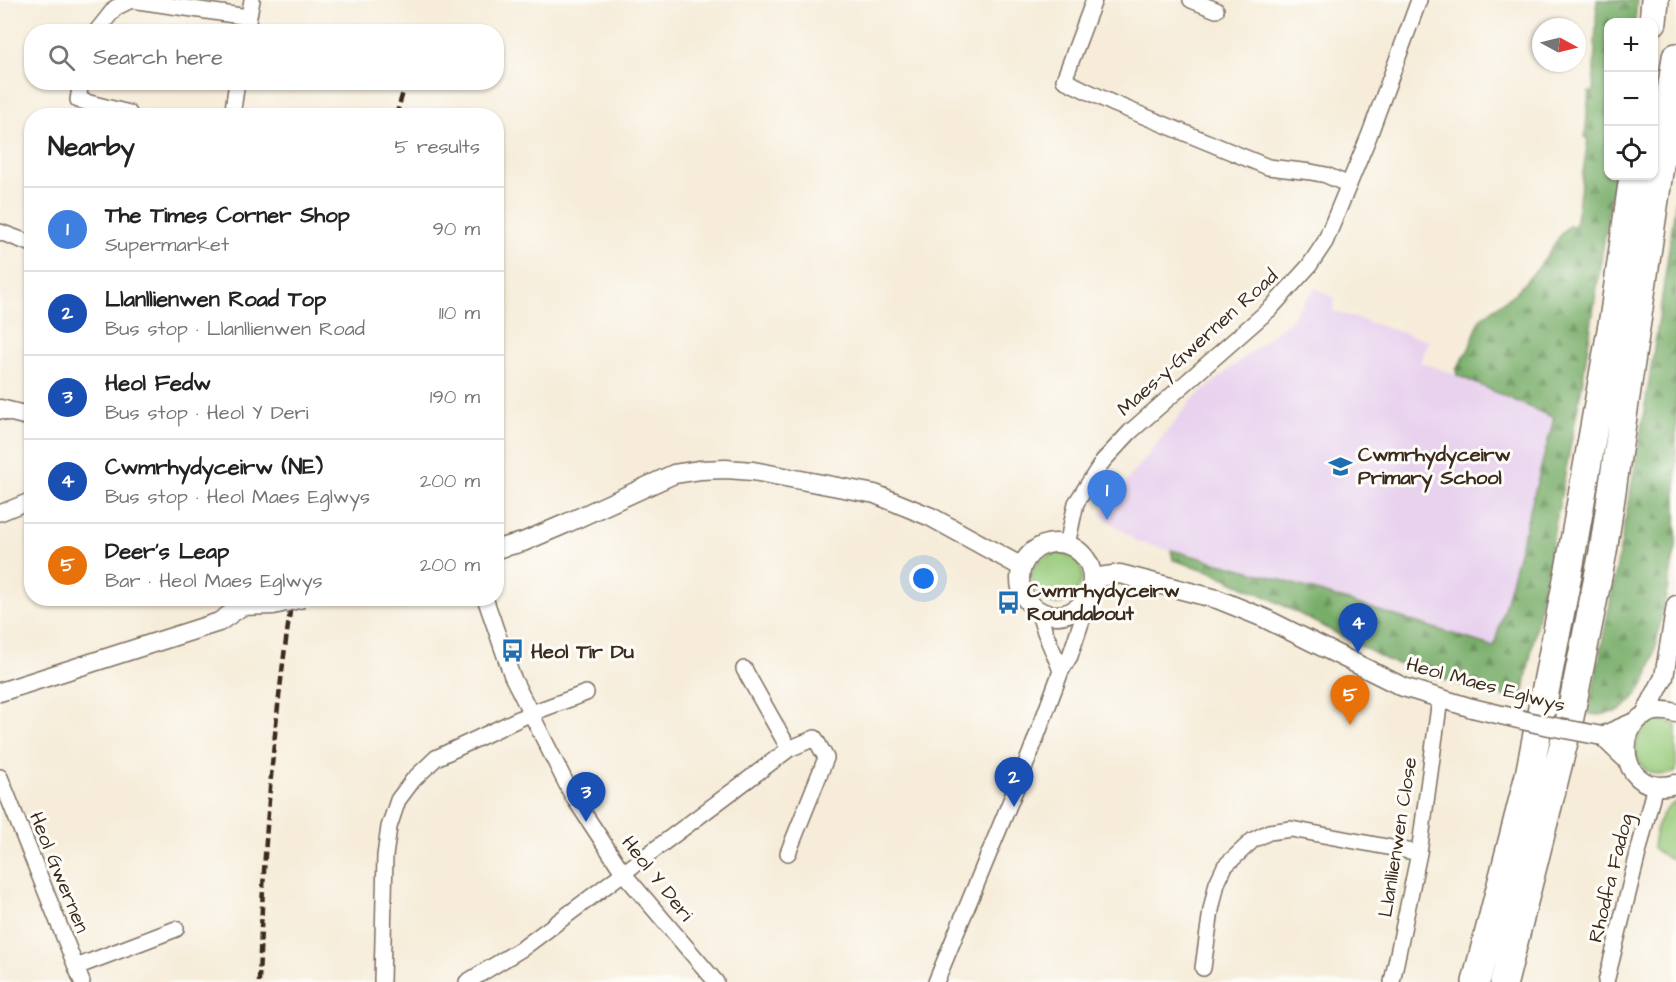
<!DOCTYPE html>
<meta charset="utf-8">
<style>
body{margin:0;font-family:"Architects Daughter",sans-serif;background:#f6f6f6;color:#222}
.controls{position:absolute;right:18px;top:18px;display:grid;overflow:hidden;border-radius:12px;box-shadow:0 2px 4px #0004}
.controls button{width:54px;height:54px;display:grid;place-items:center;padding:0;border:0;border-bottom:2px solid #e0e0e0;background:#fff;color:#222;font:30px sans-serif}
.compass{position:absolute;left:1532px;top:18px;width:54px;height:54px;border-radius:50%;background:#fff;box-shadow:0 2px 4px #0004;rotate:97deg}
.you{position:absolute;left:924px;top:579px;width:21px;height:21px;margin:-15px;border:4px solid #fff;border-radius:50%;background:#1a73e8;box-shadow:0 0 0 9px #1a73e833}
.badge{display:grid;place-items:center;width:39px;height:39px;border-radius:50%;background:#111827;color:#fff;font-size:20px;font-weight:700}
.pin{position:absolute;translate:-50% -50px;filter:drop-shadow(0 2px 3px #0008)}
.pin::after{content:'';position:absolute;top:32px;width:21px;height:18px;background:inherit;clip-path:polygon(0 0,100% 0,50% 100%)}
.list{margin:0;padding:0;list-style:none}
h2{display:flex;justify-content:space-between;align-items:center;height:78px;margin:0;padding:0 24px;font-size:26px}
h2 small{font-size:20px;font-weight:400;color:#767676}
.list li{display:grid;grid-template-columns:39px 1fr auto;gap:18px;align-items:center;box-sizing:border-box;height:84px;padding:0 24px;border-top:2px solid #e0e0e0}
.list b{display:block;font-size:22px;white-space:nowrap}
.list p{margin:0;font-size:20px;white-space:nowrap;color:#767676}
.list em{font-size:20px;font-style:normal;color:#767676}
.icon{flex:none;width:33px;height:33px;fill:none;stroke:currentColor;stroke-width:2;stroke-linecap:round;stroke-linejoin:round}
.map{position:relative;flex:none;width:1676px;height:982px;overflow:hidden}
.search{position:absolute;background:#fff;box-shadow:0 2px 4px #0004;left:24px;top:24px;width:480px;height:66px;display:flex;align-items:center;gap:15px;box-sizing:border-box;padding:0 21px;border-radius:24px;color:#767676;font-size:22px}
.panel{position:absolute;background:#fff;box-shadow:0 2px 4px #0004;left:24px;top:108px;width:480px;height:498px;border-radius:24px}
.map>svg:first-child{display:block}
</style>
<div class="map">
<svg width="1676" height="982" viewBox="0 0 1676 982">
<defs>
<pattern id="forest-firs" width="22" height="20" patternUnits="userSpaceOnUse" patternTransform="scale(1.5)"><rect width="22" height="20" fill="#79ae6a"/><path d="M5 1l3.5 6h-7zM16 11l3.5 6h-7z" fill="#648e57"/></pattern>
</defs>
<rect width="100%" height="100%" fill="#fdfcf7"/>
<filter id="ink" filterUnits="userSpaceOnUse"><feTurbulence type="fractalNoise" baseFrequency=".0167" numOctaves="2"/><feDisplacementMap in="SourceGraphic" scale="12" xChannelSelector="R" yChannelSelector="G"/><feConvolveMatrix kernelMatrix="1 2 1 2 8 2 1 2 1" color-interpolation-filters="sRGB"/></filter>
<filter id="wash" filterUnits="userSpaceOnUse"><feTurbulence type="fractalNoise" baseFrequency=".008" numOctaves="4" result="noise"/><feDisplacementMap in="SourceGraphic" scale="24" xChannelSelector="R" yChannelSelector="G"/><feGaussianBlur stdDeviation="1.35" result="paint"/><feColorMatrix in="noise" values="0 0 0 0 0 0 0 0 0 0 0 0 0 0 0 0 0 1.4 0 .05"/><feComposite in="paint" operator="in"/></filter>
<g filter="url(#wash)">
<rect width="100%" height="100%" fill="#f6ecd9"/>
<path fill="#e8d2ee" d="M1315 288 1335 298 1333 311 1429 341 1420 362 1457 375 1554 418 1494 647 1272 577 1138 542 1100 514 1193 399 1288 322Z"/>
<path fill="#97ca7a" stroke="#697a4c" stroke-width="1.5" d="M1058 553C1074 554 1087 568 1080 585 1056 639 997 565 1058 553Z
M1656 721H1664L1676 724V772C1637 787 1619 737 1656 721Z
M1676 802V860L1664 856 1653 848C1655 830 1658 812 1676 802Z"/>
<path fill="url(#forest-firs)" stroke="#5a6c44" stroke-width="1.5" d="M1597 0H1637L1635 22H1608V176H1614L1582 385 1522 700 1476 690 1389 661 1269 598 1209 571 1173 560 1171 550 1272 577 1494 647 1554 418 1457 375 1456 370 1469 349 1480 319 1516 292 1539 267 1564 230 1569 226H1575L1588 138 1585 137 1589 92 1593 93Z
M1676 198V547L1653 659 1645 684 1630 702 1620 711 1599 715 1588 714C1623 543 1653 371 1676 198Z"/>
</g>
<g filter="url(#ink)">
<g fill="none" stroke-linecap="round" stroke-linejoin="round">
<defs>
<path id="minor" d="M1094 0 1064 80 1112 103 1268 167 1311 172 1326 175 1349 185
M1191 0 1216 10
M96 32 115 8 131 0 248 17
M246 32 252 0
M81 82 78 100 129 113
M232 116 237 82
M0 232 32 244
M0 513 32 500
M1067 545 1076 503 1103 461 1130 432 1271 308 1309 266 1325 242 1369 136 1419 0
M485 598 512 676 572 795 624 874 716 982
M1039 612C1043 633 1054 651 1061 671
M744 669 789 749
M0 777 82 982
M76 967 176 929
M1203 968 1211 910 1217 883 1225 866 1253 840 1269 832 1291 829 1419 853
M382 982 385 856 389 827 398 800 413 780 436 758 529 714 586 693
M467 982 523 948 789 749 815 738 826 758 788 853
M936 982 1030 754 1061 671 1070 656 1082 620V605
M1392 982 1419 853 1440 699
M1606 982 1655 785"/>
<path id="tertiary" d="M0 409 32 417
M1020 579a36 36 0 1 1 72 0a36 36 0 1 1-72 0Z
M496 549 523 542 565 524 674 474 700 470 726 469 753 471 875 494 931 517 1022 567
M1092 578 1120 574 1217 599 1264 618 1403 687 1472 708
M0 692 219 622 242 606 273 605
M1676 713C1611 694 1609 802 1676 784
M1644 716 1664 677 1676 605
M1628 761 1602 736 1637 721"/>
<path id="motorway" d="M1653 22 1655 0
M1476 982 1529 775 1570 564 1614 313 1633 176
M1504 982 1569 722 1603 552 1676 57"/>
</defs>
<use href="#minor" stroke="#7c6e5f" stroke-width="18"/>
<use href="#tertiary" stroke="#7c6e5f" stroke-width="21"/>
<use href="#motorway" stroke="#7c6e5f" stroke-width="30"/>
<use href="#minor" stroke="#fff" stroke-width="15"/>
<use href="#tertiary" stroke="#fff" stroke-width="18"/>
<use href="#motorway" stroke="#fff" stroke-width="27"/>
<path stroke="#3b2a1e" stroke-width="4.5" stroke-dasharray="9 4.5" stroke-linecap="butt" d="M396 116 406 82
M259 982C263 854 273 725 292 598"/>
<defs>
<path id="tertiary-bridge" d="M273 605 303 598
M1472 708 1544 725 1602 736"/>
</defs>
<use href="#tertiary-bridge" stroke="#7c6e5f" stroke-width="21" stroke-linecap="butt"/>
<use href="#tertiary-bridge" stroke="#fff" stroke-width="18"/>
</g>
</g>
<defs>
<symbol id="school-bare" viewBox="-9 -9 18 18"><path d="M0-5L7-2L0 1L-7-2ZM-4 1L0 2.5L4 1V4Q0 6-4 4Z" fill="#1f6fb2" stroke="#fdfcf7" stroke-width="2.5" paint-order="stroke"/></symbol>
<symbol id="bus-bare" viewBox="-9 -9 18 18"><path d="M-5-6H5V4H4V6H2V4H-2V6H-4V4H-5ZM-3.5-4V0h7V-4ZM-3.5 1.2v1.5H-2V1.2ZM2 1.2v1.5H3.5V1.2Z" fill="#1f6fb2" stroke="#fdfcf7" stroke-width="2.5" paint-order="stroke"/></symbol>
</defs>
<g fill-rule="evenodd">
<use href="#school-bare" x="1324" y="450" width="33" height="33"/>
<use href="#bus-bare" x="992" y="586" width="33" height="33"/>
<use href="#bus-bare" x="496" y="634" width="33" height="33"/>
</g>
<g text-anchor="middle" stroke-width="6" stroke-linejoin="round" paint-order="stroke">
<g font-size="20" fill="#3b2a1e" stroke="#fdfcf7">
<text transform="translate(1197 342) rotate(-42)" y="7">Maes-y-Gwernen Road</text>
<text transform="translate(1486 684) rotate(15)" y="7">Heol Maes Eglwys</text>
<text transform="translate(1397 837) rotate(-81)" y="7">Llanllienwen Close</text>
<text transform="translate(60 872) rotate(68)" y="7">Heol Gwernen</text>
<text transform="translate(658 878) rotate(52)" y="7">Heol Y Deri</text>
<text transform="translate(1610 878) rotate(-76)" y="7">Rhodfa Fadog</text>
</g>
<g font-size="20" font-weight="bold" fill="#3b2a1e" stroke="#fdfcf7" text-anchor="start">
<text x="1358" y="461">Cwmrhydyceirw<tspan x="1358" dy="23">Primary School</tspan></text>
<text x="1027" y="597">Cwmrhydyceirw<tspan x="1027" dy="23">Roundabout</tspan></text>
<text x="531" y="658">Heol Tir Du</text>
</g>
</g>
</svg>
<div class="controls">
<button>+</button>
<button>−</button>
<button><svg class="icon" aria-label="locate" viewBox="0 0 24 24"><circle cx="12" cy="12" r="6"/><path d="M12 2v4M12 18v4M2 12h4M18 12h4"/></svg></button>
</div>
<svg class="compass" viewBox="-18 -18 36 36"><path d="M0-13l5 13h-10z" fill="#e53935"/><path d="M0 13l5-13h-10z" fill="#767676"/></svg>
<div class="you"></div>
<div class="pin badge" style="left:1107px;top:520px;background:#3f7fe0">1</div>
<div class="pin badge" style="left:1014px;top:807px;background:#1a4fb4">2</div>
<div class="pin badge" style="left:586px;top:822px;background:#1a4fb4">3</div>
<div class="pin badge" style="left:1358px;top:653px;background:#1a4fb4">4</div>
<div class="pin badge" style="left:1350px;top:725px;background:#e8710a">5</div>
<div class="search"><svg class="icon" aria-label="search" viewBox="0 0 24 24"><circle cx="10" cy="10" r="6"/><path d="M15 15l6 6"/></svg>Search here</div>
<section class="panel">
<h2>Nearby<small>5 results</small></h2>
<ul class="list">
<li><span class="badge" style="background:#3f7fe0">1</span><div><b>The Times Corner Shop</b><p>Supermarket</p></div><em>90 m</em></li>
<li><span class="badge" style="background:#1a4fb4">2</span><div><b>Llanllienwen Road Top</b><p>Bus stop · Llanllienwen Road</p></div><em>110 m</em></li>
<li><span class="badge" style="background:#1a4fb4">3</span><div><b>Heol Fedw</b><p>Bus stop · Heol Y Deri</p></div><em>190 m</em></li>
<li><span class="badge" style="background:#1a4fb4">4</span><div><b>Cwmrhydyceirw (NE)</b><p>Bus stop · Heol Maes Eglwys</p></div><em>200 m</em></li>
<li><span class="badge" style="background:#e8710a">5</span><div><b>Deer's Leap</b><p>Bar · Heol Maes Eglwys</p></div><em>200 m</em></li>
</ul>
</section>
</div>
